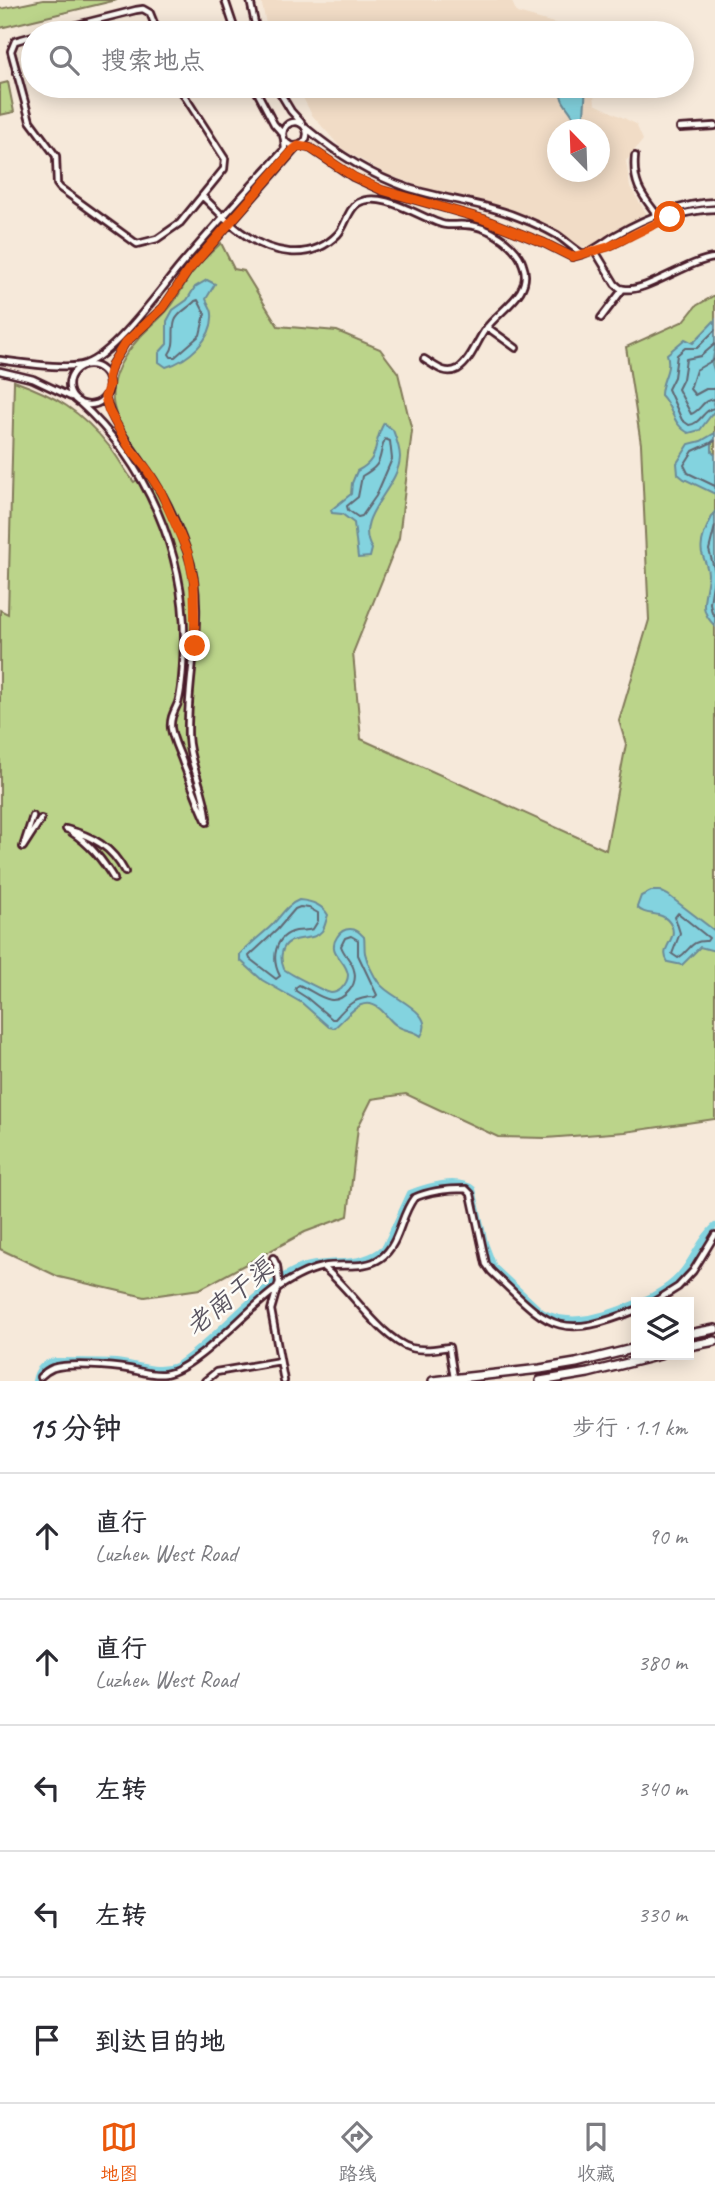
<!DOCTYPE html>
<html lang="zh">
<meta charset="utf-8">
<style>
body{margin:0;font-family:Caveat,"LXGW WenKai TC",sans-serif;background:#f7f7f7;color:#2b2b33}
.controls{position:absolute;right:21px;bottom:21px;display:grid;overflow:hidden;border-radius:0px;box-shadow:0 4px 18px #0003}
.controls button{width:63px;height:63px;display:grid;place-items:center;padding:0;border:0;border-bottom:2px solid #e1e1e2;background:#fff;color:#2b2b33;font:35px sans-serif}
.compass{position:absolute;left:547px;top:119px;width:63px;height:63px;border-radius:50%;background:#fff;box-shadow:0 4px 18px #0003;rotate:337deg}
.stop{position:absolute;width:21px;height:21px;margin:-16px;border:5px solid #ea580c;border-radius:50%;background:#fff}
.stop.end{background:#ea580c;border-color:#fff;box-shadow:0 2px 7px #0008}
.list{margin:0;padding:0;list-style:none}
h2{display:flex;justify-content:space-between;align-items:center;height:91px;margin:0;padding:0 28px;font-size:30px}
h2 small{font-size:23px;font-weight:400;color:#7c7c81}
.list li{display:grid;grid-template-columns:46px 1fr auto;gap:21px;align-items:center;box-sizing:border-box;height:126px;padding:0 28px;border-top:2px solid #e1e1e2}
.list b{display:block;font-size:26px;white-space:nowrap}
.list p{margin:0;font-size:23px;white-space:nowrap;color:#7c7c81}
.list em{font-size:23px;font-style:normal;color:#7c7c81}
.icon{flex:none;width:38px;height:38px;fill:none;stroke:currentColor;stroke-width:2;stroke-linecap:round;stroke-linejoin:round}
.map{position:relative;flex:none;width:715px;height:1381px;overflow:hidden}
.search{position:absolute;background:#fff;box-shadow:0 4px 18px #0003;left:21px;right:21px;top:21px;height:77px;display:flex;align-items:center;gap:18px;box-sizing:border-box;padding:0 24px;border-radius:38px;color:#7c7c81;font-size:26px}
.sheet{height:721px;background:#fff}
nav{display:flex;justify-content:space-around;align-items:center;box-sizing:border-box;height:98px;border-top:2px solid #e1e1e2;background:#fff;font-size:19px;color:#7c7c81}
nav a{display:grid;justify-items:center;gap:4px}
nav .on{color:#ea580c}
.map>svg:first-child{display:block}
</style>
<div class="map">
<svg width="715" height="1381" viewBox="0 0 715 1381">
<rect width="100%" height="100%" fill="#f6e9da"/>
<filter id="ink" filterUnits="userSpaceOnUse"><feTurbulence type="fractalNoise" baseFrequency=".0143" numOctaves="2"/><feDisplacementMap in="SourceGraphic" scale="14" xChannelSelector="R" yChannelSelector="G"/><feConvolveMatrix kernelMatrix="1 2 1 2 8 2 1 2 1" color-interpolation-filters="sRGB"/></filter>
<g filter="url(#ink)">
<path fill="#f1dcc6" fill-rule="evenodd" d="M261 0H511L517 13 565 26 568 33H268Z
M297 86H593L595 104 636 124 643 140 626 161 630 187 648 216 597 244 584 247 577 245 522 215 427 189 388 175 342 149 312 115ZM558 130H600V172H558Z"/>
<path fill="#bbd48a" stroke="#827a5a" stroke-width="2" d="M43 0H117L0 28V9Z
M8 82 14 112 0 115V84Z
M221 243 234 269 244 271 278 326 337 331 380 349 398 373 412 431 399 538 353 653 361 739 606 850 626 744 619 721 649 620 641 444 626 347 684 321 696 306 715 295V1119L625 1132 546 1138 498 1137 406 1094 372 1099 358 1127 348 1216 305 1232 200 1289 145 1297 59 1277 0 1249V610L8 614 14 381C56 396 81 411 109 446 118 457 125 471 134 482L151 470C114 423 92 389 140 337 150 326 162 318 171 306 180 295 185 281 194 270 202 260 212 252 221 243Z"/>
<path fill="#83d3df" stroke="#6c8b97" stroke-width="2" d="M561 86H586L584 115 576 122C571 108 558 103 561 86Z
M207 280 215 284 206 299C208 304 212 309 212 314 214 339 187 361 166 367L159 362V353L167 344V321L173 310 187 300 195 287Z
M715 320V348L712 364 715 373V399L713 403 715 410 700 430 689 433C672 425 673 407 661 395 661 380 672 370 667 354L685 339 693 343Z
M384 423 393 430C396 438 400 448 400 457 399 489 352 517 372 549L370 557 358 558 354 523 342 514 332 513 331 510 351 494 352 483 357 471C382 458 371 445 384 423Z
M715 433V439L712 442V452L715 455V494L684 479 678 474 677 463 689 444 701 441Z
M715 511V626C696 608 707 597 708 574 708 567 704 560 702 553 699 539 709 523 715 511Z
M651 891H660L668 895 715 931V951L700 947 682 965 668 962C658 948 679 939 671 925 663 909 646 918 637 907L641 896Z
M299 900C311 901 322 904 328 915 326 920 325 927 322 931 312 944 286 932 282 953 281 957 282 964 284 969 286 972 327 993 331 993 335 993 337 992 341 989 345 985 348 981 348 975 347 960 326 953 337 937 340 932 344 929 350 929 357 929 360 933 364 937 365 942 364 948 365 953 367 962 373 975 379 983 389 998 438 1012 421 1036 414 1030 403 1031 396 1025 390 1021 386 1014 380 1009 361 993 348 1017 334 1028L329 1027 302 1003 262 980 240 960V954C250 944 260 936 270 927 280 918 286 905 299 900Z"/>
<g fill="none" stroke-linecap="round" stroke-linejoin="round">
<path stroke="#616773" stroke-width="2" d="M198 300 205 314 200 335 175 357H171L169 354C177 343 171 333 175 321 178 312 189 308 195 301Z
M715 330 697 348H685L677 355 674 377 668 389 682 420 689 425C701 424 703 409 715 408
M715 344 701 356 686 359 683 379 678 389 691 414C701 411 702 399 715 399
M715 359 696 370 690 389 695 395 706 389H715
M385 439 390 441 392 459 376 496 362 516 358 517 348 510 347 506 358 497 362 476C385 463 377 459 385 439Z
M715 441 693 451 684 465 688 473 715 486
M715 526 709 550 715 572 710 603 712 613 715 616
M300 907 309 908 318 913V921L313 929C307 931 302 930 296 931 274 936 271 959 280 976L276 979 250 959 249 956 277 930 295 909Z
M678 913 709 938 707 941C689 940 691 951 678 958L672 954 680 933 675 917Z
M351 936 358 940V955L377 995 375 997C355 997 347 1005 335 1019H332L307 998 296 991 295 988 299 985C316 992 332 1011 349 991 354 985 356 977 354 970 352 961 344 955 341 946L345 938Z"/>
<path stroke="#83d3df" stroke-width="6" d="M639 1302C654 1296 673 1285 683 1271 695 1256 701 1238 715 1226
M35 1381C37 1369 43 1363 55 1361 75 1361 96 1361 116 1362 137 1364 155 1374 176 1366 217 1339 248 1294 293 1271 323 1255 360 1271 385 1247L410 1193C427 1186 458 1177 473 1189L485 1243 494 1267 542 1312C572 1328 606 1315 636 1303"/>
<defs>
<path id="street" d="M225 0 236 33
M250 0 257 33
M45 33 136 10 143 9 150 13 158 33
M33 36 15 41 11 51 30 121 56 156 57 184 60 188 137 244 157 239 180 223 224 169 225 159 178 86
M254 86 274 124 282 133
M276 86 291 111 301 122
M283 134a12 12 0 1 1 24 0a12 12 0 1 1-24 0Z
M306 128C337 154 370 175 408 188 446 200 486 203 523 219 534 223 546 229 557 235 566 241 574 249 583 254
M680 128 715 126
M635 156C632 187 644 197 661 220
M202 196C215 208 227 222 241 232 270 254 310 263 338 234 346 225 348 209 358 203 380 190 418 216 439 223 447 227 456 224 465 225 479 225 493 232 504 240 513 247 520 255 523 265 534 294 498 310 485 330 477 341 470 362 458 369 445 376 434 365 424 359
M601 248C616 245 627 236 641 229 664 218 689 210 715 209
M595 251 615 284C619 287 619 289 624 289 646 293 688 260 715 258
M601 318 623 289
M487 327 516 348
M0 360C20 363 68 370 85 364 115 354 160 290 181 265 215 225 250 187 285 149L284 139
M69 385a20 20 0 1 1 40 0a20 20 0 1 1-40 0Z
M0 371 33 379 71 397
M108 378 112 364 125 343 163 308 188 271 298 146 310 148 353 177 381 190 483 219 544 243 572 257C591 254 601 244 616 235 647 217 679 204 715 202
M105 397C113 426 131 446 147 470 164 494 177 523 187 551 208 611 186 675 188 736 189 765 205 789 207 818
M79 402C146 462 186 554 184 644 183 662 183 686 178 703 174 712 170 718 171 728 173 741 179 751 183 763 191 783 198 803 207 822
M33 816 23 847 41 819
M66 829C93 836 112 847 125 872
M70 831C90 844 102 859 114 879
M273 1258 277 1266 279 1282 271 1310 284 1381
M324 1268C350 1288 381 1339 411 1348 424 1351 436 1349 449 1347L454 1378
M654 1302 678 1287 693 1271 715 1235
M40 1377C44 1373 48 1370 53 1368 69 1363 112 1366 128 1369 140 1371 153 1376 165 1374 197 1369 248 1307 279 1287 293 1278 307 1270 323 1267 342 1263 364 1270 381 1258 400 1244 400 1216 414 1198 429 1191 450 1189 466 1189L471 1194 486 1264 491 1271C549 1326 556 1342 636 1310
M205 1381 216 1372 280 1361"/>
<path id="primary" d="M689 1334 715 1329
M689 1346 715 1341
M433 1381 540 1369 576 1363 636 1348
M540 1381 588 1373 660 1355"/>
</defs>
<use href="#street" stroke="#4a1f2b" stroke-width="10"/>
<use href="#primary" stroke="#4a1f2b" stroke-width="12"/>
<use href="#street" stroke="#fdfcf7" stroke-width="4.5"/>
<use href="#primary" stroke="#fdfcf7" stroke-width="7"/>
</g>
</g>
<g fill="none" stroke-linecap="round" stroke-linejoin="round" filter="url(#ink)">
<path stroke="#ea580c" stroke-width="9" d="M195 646 194 582 188 553 161 492 146 468 129 447 109 411 105 397 109 385 108 378 112 364 125 343 163 308 188 271 294 149 298 146 310 148 354 177 382 190 483 219 544 243 572 257 608 247 670 217"/>
</g>
<g text-anchor="middle" stroke-width="5" stroke-linejoin="round" paint-order="stroke">
<g font-size="26" font-style="italic" fill="#5b5561" stroke="#fdfcf7">
<text transform="translate(229 1297) rotate(-39)" y="9">老南干渠</text>
</g>
</g>
</svg>
<div class="controls">
<button><svg class="icon" aria-label="layers" viewBox="0 0 24 24"><path d="M12 4l9 5-9 5-9-5zM3 14l9 5 9-5"/></svg></button>
</div>
<svg class="compass" viewBox="-18 -18 36 36"><path d="M0-13l5 13h-10z" fill="#e53935"/><path d="M0 13l5-13h-10z" fill="#7c7c81"/></svg>
<div class="stop" style="left:670px;top:217px"></div>
<div class="stop end" style="left:195px;top:646px"></div>
<div class="search"><svg class="icon" aria-label="search" viewBox="0 0 24 24"><circle cx="10" cy="10" r="6"/><path d="M15 15l6 6"/></svg>搜索地点</div>
</div>
<section class="sheet">
<h2>15 分钟<small>步行 · 1.1 km</small></h2>
<ul class="list">
<li><svg class="icon" aria-label="ahead" viewBox="0 0 24 24"><path d="M12 20V5M6 11l6-6 6 6"/></svg><div><b>直行</b><p>Luzhen West Road</p></div><em>90 m</em></li>
<li><svg class="icon" aria-label="ahead" viewBox="0 0 24 24"><path d="M12 20V5M6 11l6-6 6 6"/></svg><div><b>直行</b><p>Luzhen West Road</p></div><em>380 m</em></li>
<li><svg class="icon" aria-label="left" viewBox="0 0 24 24"><path d="M17 20v-9H6M10 6l-5 5 5 5"/></svg><div><b>左转</b></div><em>340 m</em></li>
<li><svg class="icon" aria-label="left" viewBox="0 0 24 24"><path d="M17 20v-9H6M10 6l-5 5 5 5"/></svg><div><b>左转</b></div><em>330 m</em></li>
<li><svg class="icon" aria-label="arrive" viewBox="0 0 24 24"><path d="M6 21V4h12l-3 4 3 4H6"/></svg><div><b>到达目的地</b></div></li>
</ul>
</section>
<nav>
<a class="on"><svg class="icon" aria-label="map" viewBox="0 0 24 24"><path d="M3 6l6-2 6 2 6-2v14l-6 2-6-2-6 2zM9 4v14M15 6v14"/></svg>地图</a>
<a><svg class="icon" aria-label="directions" viewBox="0 0 24 24"><path d="M12 3l9 9-9 9-9-9zM9 14v-3h6M13 9l2 2-2 2"/></svg>路线</a>
<a><svg class="icon" aria-label="saved" viewBox="0 0 24 24"><path d="M7 4h10v16l-5-4-5 4z"/></svg>收藏</a>
</nav>
